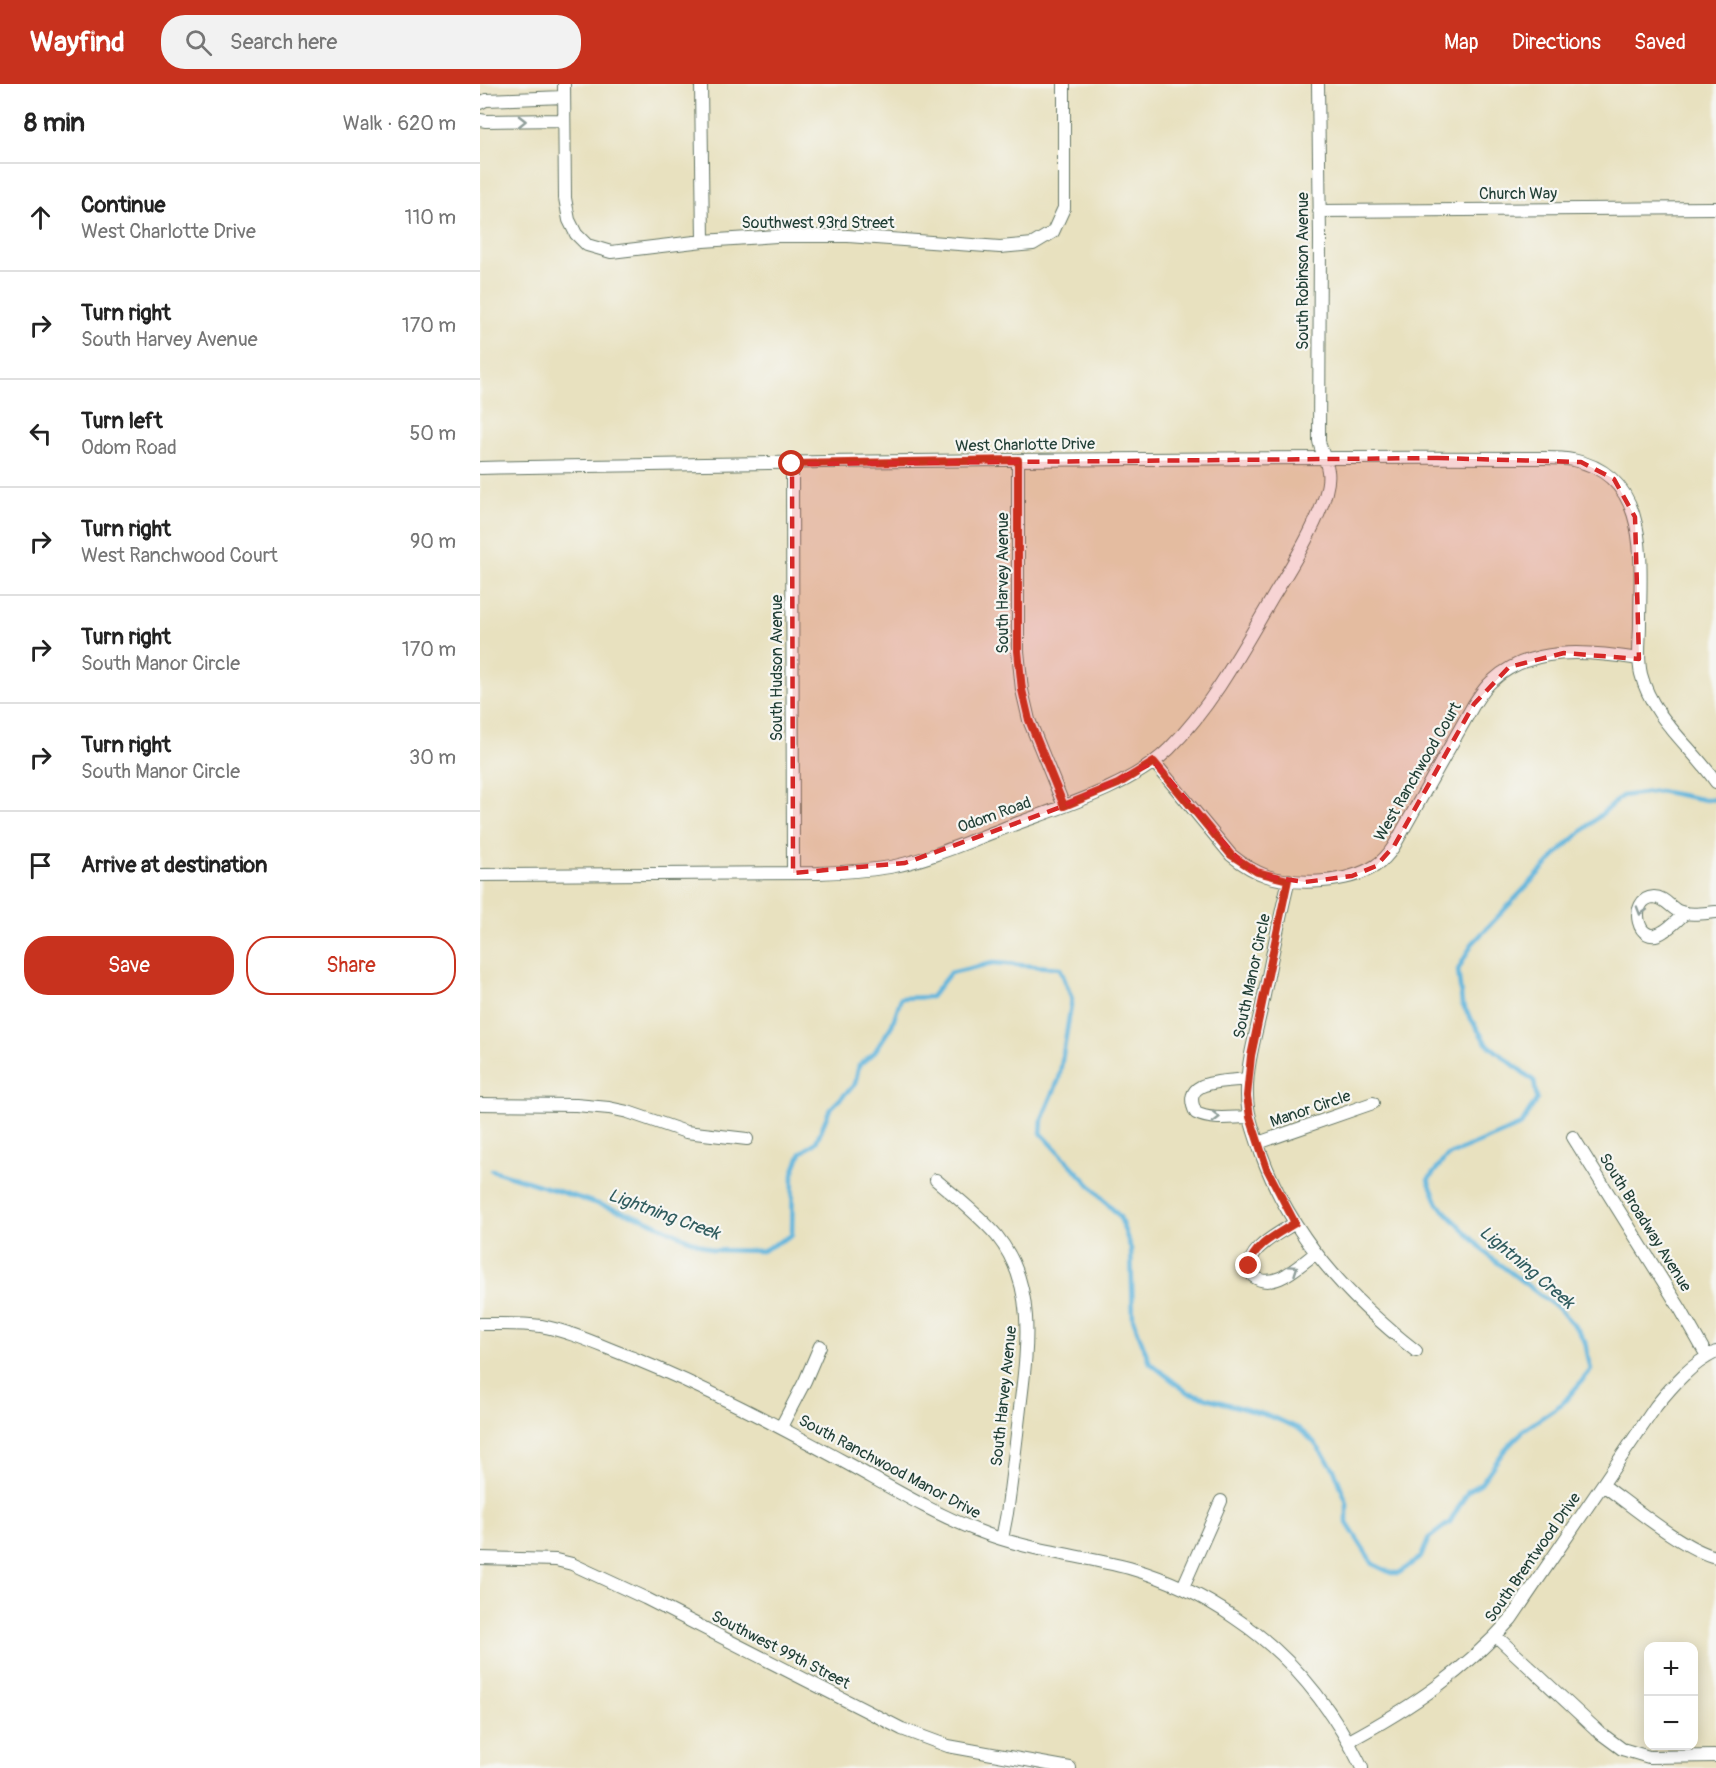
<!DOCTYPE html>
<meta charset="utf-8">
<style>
body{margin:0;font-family:Pangolin,sans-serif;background:#f2f2f2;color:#222}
.controls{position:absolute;right:18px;bottom:18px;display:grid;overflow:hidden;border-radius:12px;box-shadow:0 3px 15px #0003}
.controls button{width:54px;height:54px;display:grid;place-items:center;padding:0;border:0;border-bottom:2px solid #e0e0e0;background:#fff;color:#222;font:30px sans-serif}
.stop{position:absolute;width:18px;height:18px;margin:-14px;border:4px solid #c8321e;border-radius:50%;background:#fff}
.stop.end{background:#c8321e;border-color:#fff;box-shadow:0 2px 6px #0008}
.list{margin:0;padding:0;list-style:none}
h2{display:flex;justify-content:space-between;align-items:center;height:78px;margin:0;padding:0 24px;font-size:26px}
h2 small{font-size:20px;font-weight:400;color:#767676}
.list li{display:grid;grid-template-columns:39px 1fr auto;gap:18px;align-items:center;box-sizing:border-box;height:108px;padding:0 24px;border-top:2px solid #e0e0e0}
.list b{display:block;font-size:22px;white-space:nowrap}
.list p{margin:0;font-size:20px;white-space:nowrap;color:#767676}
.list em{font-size:20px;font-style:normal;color:#767676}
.actions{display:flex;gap:12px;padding:18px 24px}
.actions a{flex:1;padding:14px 0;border:2px solid #c8321e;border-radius:24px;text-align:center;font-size:21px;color:#c8321e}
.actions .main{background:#c8321e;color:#fff}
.icon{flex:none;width:33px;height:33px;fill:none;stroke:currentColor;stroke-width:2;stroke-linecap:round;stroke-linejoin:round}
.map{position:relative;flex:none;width:1236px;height:1684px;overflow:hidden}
header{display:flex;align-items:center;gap:36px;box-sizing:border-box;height:84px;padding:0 30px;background:#c8321e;color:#fff}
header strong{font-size:28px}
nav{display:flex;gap:33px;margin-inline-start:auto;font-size:21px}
.search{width:420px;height:54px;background:#f2f2f2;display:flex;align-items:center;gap:15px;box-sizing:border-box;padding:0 21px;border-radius:24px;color:#767676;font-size:22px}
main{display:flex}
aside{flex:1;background:#fff}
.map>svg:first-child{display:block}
</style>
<header>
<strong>Wayfind</strong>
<div class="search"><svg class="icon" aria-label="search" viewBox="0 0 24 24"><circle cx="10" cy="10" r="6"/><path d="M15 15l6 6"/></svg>Search here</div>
<nav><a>Map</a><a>Directions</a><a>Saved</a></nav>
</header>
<main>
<aside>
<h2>8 min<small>Walk · 620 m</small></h2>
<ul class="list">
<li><svg class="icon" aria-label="ahead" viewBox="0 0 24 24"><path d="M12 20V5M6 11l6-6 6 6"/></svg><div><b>Continue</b><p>West Charlotte Drive</p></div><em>110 m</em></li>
<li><svg class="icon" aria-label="right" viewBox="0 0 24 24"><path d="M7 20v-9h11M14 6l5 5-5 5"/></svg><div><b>Turn right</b><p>South Harvey Avenue</p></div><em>170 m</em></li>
<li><svg class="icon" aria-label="left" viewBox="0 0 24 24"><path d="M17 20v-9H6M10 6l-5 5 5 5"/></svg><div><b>Turn left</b><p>Odom Road</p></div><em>50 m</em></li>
<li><svg class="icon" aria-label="right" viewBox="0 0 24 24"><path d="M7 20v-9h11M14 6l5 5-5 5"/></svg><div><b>Turn right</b><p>West Ranchwood Court</p></div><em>90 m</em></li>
<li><svg class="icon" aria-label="right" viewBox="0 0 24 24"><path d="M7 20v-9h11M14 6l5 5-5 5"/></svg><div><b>Turn right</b><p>South Manor Circle</p></div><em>170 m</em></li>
<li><svg class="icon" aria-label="right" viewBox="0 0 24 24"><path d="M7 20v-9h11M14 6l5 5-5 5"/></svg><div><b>Turn right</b><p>South Manor Circle</p></div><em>30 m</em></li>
<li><svg class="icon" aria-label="arrive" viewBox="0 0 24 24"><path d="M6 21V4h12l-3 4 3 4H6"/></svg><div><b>Arrive at destination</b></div></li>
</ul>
<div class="actions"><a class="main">Save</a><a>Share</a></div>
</aside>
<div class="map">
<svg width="1236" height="1684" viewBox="0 0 1236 1684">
<rect width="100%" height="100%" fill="#f6f6f2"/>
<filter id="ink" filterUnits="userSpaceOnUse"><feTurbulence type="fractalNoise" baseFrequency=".0167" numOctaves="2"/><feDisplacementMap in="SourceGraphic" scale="12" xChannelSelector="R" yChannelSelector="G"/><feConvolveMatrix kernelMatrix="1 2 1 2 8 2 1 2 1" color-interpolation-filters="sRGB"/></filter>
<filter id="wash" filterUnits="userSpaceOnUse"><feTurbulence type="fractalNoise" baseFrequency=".008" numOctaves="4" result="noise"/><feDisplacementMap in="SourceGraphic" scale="24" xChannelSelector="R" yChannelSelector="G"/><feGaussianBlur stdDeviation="1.35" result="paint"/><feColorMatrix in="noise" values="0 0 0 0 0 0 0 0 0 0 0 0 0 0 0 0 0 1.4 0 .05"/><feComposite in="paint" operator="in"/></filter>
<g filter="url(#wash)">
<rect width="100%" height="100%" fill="#e8e1bf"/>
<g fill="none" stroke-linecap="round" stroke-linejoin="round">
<path stroke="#60b5dd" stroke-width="4.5" d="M12 1086 162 1134 233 1166 282 1167 312 1151 313 1089 321 1069 336 1058 350 1025 375 1000 379 981 394 969 412 941 421 914 451 913 470 889 513 879 580 884 592 915 579 995 562 1035 561 1049 640 1133 651 1165 653 1235 670 1279 707 1308 792 1333 818 1344 833 1357 854 1385 867 1419V1439L893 1480 911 1489H919L941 1473 949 1454 970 1438 988 1407 1001 1399 1024 1367 1045 1345 1083 1319 1111 1286 1105 1258 1098 1246 1080 1226 1010 1173 958 1120 948 1096 967 1072 1041 1041 1057 1015 1054 997 1006 959 982 920 978 886 992 860 1082 765 1142 712 1179 707 1226 716 1236 715"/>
</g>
</g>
<g filter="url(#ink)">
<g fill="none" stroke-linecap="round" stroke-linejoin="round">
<defs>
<path id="minor" d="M84 0 85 114 89 136 96 150 107 161 131 168 223 157 297 152H368L520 163 553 160 573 148 584 124V0
M221 0 223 157
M0 19 6 16 84 13
M0 36 6 37 84 36
M839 127 1236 124
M538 376V567L542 606 549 636 584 722
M312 380 313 789
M0 384C351 377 701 373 1052 374 1065 374 1080 373 1093 376 1172 392 1160 478 1160 540 1160 556 1157 573 1161 590 1172 634 1211 662 1236 698
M674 678 751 771C762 780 773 787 787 792 817 802 868 799 895 782 903 777 909 770 914 762L994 620C999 613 1004 604 1011 598 1050 561 1109 567 1159 575
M0 791 338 789C364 788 390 787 415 782 452 774 487 758 522 745 574 725 650 704 689 665 733 621 763 564 794 511 810 485 853 417 848 387 847 378 841 367 839 357L840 154 838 0
M809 796C798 839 790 883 781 926 775 953 766 983 767 1011 767 1031 775 1050 781 1069 811 1152 868 1214 936 1267
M1206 829C1198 835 1192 842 1184 847 1157 866 1147 814 1174 813 1184 813 1190 823 1198 827 1210 832 1224 829 1236 828
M767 995C747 998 698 994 716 1029 732 1037 752 1033 770 1033
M0 1020 96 1021 129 1024 148 1028 206 1048 267 1055
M1093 1053 1201 1226 1227 1272
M778 1059 893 1019
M456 1096C477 1114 499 1131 517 1152 557 1202 547 1266 540 1324 536 1359 532 1394 527 1429L522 1455
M815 1139C798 1150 759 1168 773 1192 794 1208 819 1181 836 1169
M0 1240C20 1240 41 1239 61 1242 93 1248 123 1263 153 1274 227 1304 298 1342 368 1380 410 1403 451 1428 496 1446 545 1466 598 1471 649 1484 688 1495 722 1511 755 1534 812 1572 852 1623 882 1684
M301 1343 325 1297 340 1262
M1123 1401C1152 1422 1203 1465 1236 1473
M0 1474 76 1476 92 1480 165 1514 422 1645 468 1662 590 1684
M703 1503 741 1417
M1016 1552 1119 1648 1142 1665 1169 1673 1236 1672
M869 1657C932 1623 984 1588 1031 1535L1176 1322C1193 1301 1211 1280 1236 1268"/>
</defs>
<use href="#minor" stroke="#657665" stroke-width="14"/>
<use href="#minor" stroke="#fff" stroke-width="12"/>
</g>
<defs><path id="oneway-chevron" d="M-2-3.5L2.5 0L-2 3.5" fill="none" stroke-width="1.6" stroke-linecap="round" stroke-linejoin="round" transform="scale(1.5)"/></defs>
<g stroke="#8f9e9a">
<use href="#oneway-chevron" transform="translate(42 37) rotate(-1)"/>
<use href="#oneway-chevron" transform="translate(1161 827) rotate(107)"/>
<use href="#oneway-chevron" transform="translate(736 1033) rotate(1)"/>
<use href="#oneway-chevron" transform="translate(814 1185) rotate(-34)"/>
</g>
</g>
<g fill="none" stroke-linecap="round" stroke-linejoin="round" filter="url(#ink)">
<path stroke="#c8321e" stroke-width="8" d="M312 380 538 376V567L542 606 549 636 584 722 638 700 674 678 751 771 777 788 808 796 771 972 767 1012 770 1033 787 1085 815 1139C799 1149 772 1162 769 1182"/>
</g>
<path fill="#d62828" fill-opacity="0.2" stroke="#d62828" stroke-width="4.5" stroke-dasharray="12 8" stroke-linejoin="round" d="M957 374 1101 378 1134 395 1155 433 1159 575 1084 569 1029 583 994 620 914 762 896 782 872 792 825 798 790 793 764 782 674 678 584 722 425 779 313 789 312 380Z"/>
<g text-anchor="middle" stroke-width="4.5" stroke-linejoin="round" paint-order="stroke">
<g font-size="16" fill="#1f3d34" stroke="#f6f6f2">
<text x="1038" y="115">Church Way</text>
<text x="338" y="144">Southwest 93rd Street</text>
<text transform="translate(822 187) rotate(-90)" y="6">South Robinson Avenue</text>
<text transform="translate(545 360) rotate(-1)" y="6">West Charlotte Drive</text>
<text transform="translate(522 499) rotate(-90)" y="6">South Harvey Avenue</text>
<text transform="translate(296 584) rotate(-90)" y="6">South Hudson Avenue</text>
<text transform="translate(937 687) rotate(-60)" y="6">West Ranchwood Court</text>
<text transform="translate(514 730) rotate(-20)" y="6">Odom Road</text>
<text transform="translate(771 892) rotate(-78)" y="6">South Manor Circle</text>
<text transform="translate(830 1024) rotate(-19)" y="6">Manor Circle</text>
<text transform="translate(1166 1138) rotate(58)" y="6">South Broadway Avenue</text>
<text transform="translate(523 1312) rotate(-84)" y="6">South Harvey Avenue</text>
<text transform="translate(410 1382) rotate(28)" y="6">South Ranchwood Manor Drive</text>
<text transform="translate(1052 1473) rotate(-55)" y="6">South Brentwood Drive</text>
<text transform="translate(301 1565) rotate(27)" y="6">Southwest 99th Street</text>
</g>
<g font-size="18" font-style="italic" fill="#2f5b5e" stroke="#f6f6f2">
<text transform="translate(184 1130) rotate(20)" y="6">Lightning Creek</text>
<text transform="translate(1047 1183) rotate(40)" y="6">Lightning Creek</text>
</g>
</g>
</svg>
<div class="controls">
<button>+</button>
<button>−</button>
</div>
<div class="stop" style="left:312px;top:380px"></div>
<div class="stop end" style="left:769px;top:1182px"></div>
</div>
</main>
